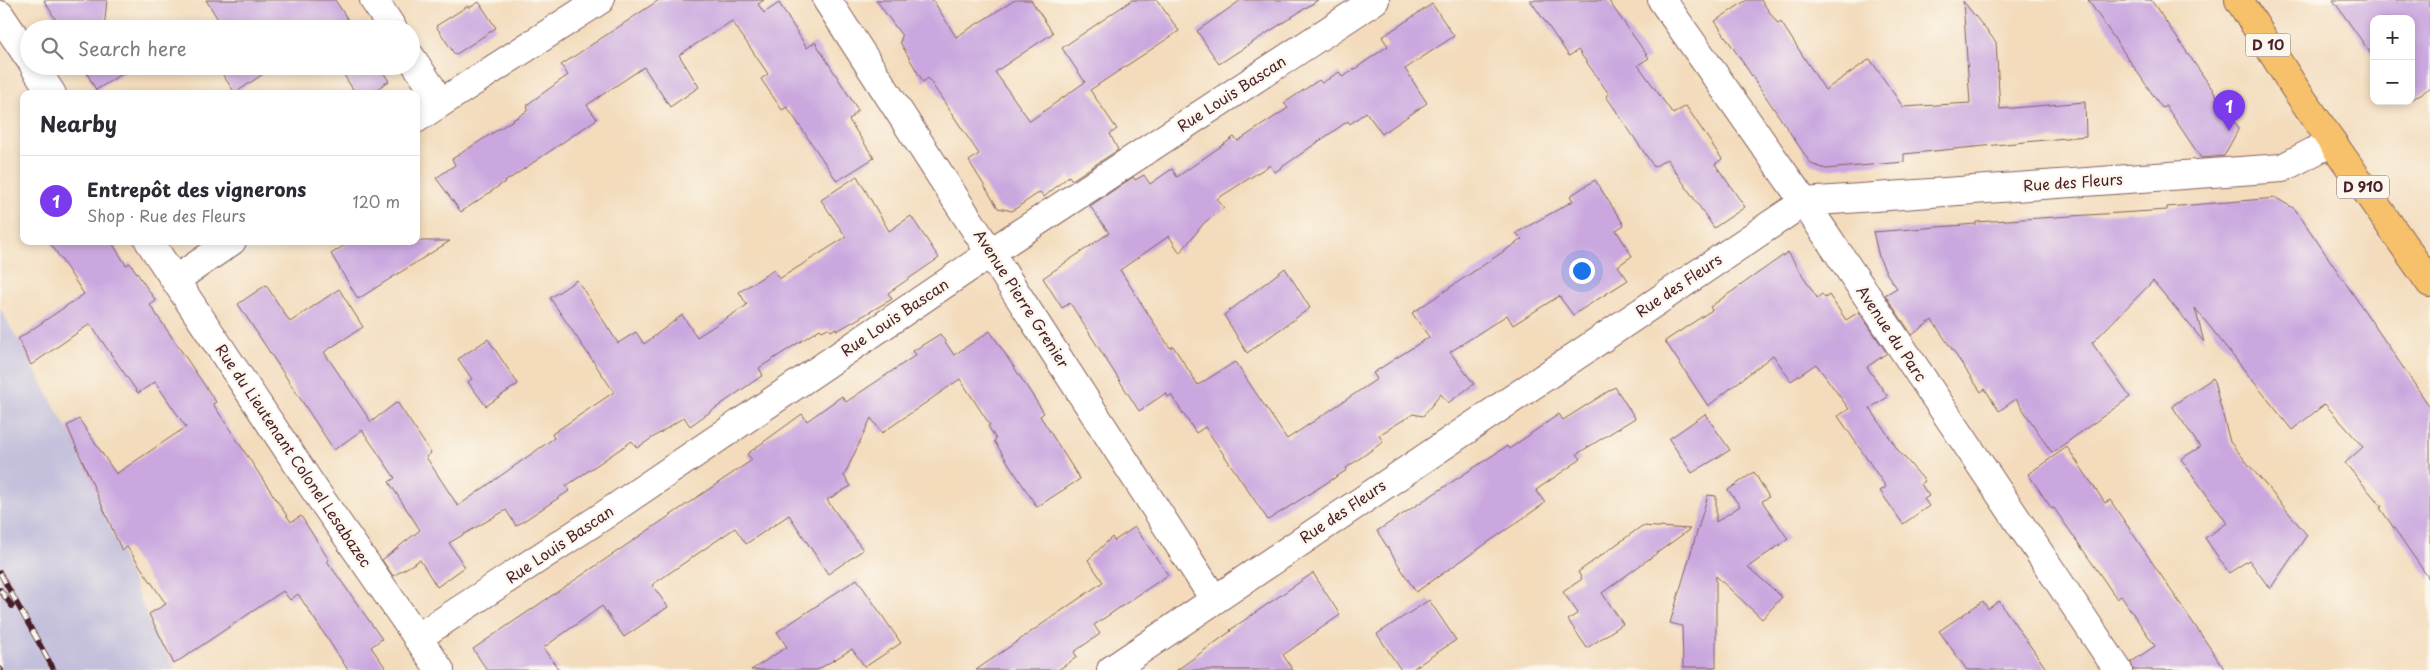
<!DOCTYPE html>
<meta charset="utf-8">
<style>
body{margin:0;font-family:"Playpen Sans",sans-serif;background:#f7f7f7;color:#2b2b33}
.controls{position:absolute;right:15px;top:15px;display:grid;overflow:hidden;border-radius:10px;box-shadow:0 2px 8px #0003}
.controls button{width:45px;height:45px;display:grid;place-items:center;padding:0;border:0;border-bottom:1px solid #e1e1e2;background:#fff;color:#2b2b33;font:25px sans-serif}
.you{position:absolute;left:1581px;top:270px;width:18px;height:18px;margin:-12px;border:4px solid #fff;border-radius:50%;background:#1a73e8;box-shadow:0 0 0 8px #1a73e833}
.badge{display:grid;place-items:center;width:32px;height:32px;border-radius:50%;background:#7c3aed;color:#fff;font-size:16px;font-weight:700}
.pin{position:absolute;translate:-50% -41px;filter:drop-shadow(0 1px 2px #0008)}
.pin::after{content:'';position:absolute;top:26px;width:18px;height:15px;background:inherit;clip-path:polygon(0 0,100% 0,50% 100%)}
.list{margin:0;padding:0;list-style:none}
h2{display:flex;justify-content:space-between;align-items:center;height:65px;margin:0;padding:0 20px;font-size:21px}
h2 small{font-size:16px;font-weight:400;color:#7c7c81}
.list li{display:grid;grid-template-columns:32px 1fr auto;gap:15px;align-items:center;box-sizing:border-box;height:90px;padding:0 20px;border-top:1px solid #e1e1e2}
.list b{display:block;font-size:19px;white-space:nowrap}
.list p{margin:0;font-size:16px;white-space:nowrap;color:#7c7c81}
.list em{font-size:16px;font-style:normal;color:#7c7c81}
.icon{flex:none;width:28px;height:28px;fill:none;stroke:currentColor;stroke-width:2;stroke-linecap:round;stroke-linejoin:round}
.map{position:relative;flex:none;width:2430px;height:670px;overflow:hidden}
.search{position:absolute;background:#fff;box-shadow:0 2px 8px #0003;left:20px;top:20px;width:400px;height:55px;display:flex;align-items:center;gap:12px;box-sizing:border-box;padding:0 18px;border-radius:28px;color:#7c7c81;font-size:19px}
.panel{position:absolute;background:#fff;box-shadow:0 2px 8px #0003;left:20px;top:90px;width:400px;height:155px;border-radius:10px}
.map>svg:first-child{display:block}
</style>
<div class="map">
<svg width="2430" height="670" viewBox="0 0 2430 670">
<rect width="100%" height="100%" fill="#fbf7ec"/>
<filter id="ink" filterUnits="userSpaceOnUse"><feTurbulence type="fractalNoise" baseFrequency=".02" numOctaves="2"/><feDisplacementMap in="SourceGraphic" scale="10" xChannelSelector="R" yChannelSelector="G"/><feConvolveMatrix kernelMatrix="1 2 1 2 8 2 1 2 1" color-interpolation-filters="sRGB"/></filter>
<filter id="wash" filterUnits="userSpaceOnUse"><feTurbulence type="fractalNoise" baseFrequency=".0096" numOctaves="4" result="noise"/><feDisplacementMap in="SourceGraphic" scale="20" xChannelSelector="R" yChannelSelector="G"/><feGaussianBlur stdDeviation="1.12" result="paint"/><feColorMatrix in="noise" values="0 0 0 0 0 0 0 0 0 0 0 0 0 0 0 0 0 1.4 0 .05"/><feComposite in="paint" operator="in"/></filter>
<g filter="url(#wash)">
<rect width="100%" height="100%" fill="#f3dbbb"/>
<path fill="#c4c0db" d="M0 308 75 443 152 628 175 670H0Z"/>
<g id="blocks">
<path fill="#caa8df" d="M44 0H107L104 29H61Z
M206 0H335L354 29H224Z
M659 0H764L758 4 764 13 779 3 807 48 815 42 858 110 849 120 874 158 837 181 787 107 782 110 761 79 768 74 732 21 679 55 699 87 670 107 644 67 587 105 597 119 461 212 436 178 455 165 452 159 527 111 528 104 568 75 561 65Z
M876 0H933L956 37 1015 0H1031L1053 33 995 72 1030 121 1085 82 1062 48 1132 0H1157L1179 31 1090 90 1117 129 1110 134 1118 150 1072 180 1069 176 1044 197 1040 192 1012 211 998 208 969 161 979 154 928 78 923 82 900 42 902 36Z
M1241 0H1318L1219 64 1197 31Z
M1530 0H1608L1649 58 1638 65 1673 114 1686 106 1722 159 1715 164 1745 207 1714 228 1667 159 1654 167 1606 96 1609 94 1578 50 1569 56Z
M1747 0H1761L1778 24 1781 22 1825 90 1870 59 1903 107 1970 103 1963 1 1996 42 2000 109 2085 102 2086 136 1904 154V162L1826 169 1811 164 1715 21Z
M2088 0H2151L2239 128 2224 156 2201 158 2166 106 2162 108Z
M2333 0H2430V88L2411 100V19H2374V58Z
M479 2 496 28 455 55 436 26 468 6 469 8Z
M1432 4 1454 36 1405 69 1427 103 1382 134 1366 112 1350 124 1348 121 1275 172 1270 165 1217 199 1224 208 1204 223 1180 253 1169 236 1120 270 1170 348 1173 346 1198 385 1235 362 1287 439 1377 379 1373 373 1429 337 1412 313 1522 239 1516 233 1573 201 1570 196 1595 180 1624 225 1616 230 1632 256 1618 266 1628 280 1573 315 1559 296 1513 325 1507 315 1450 352 1474 384 1448 403 1441 394 1423 416 1413 414 1379 435 1383 442 1346 468 1347 470 1268 520 1205 427 1196 433 1171 395 1168 397 1166 393 1139 411 1070 303 1062 308 1043 278 1109 233 1090 206 1133 177 1135 180 1144 175 1150 184 1172 169 1177 177 1234 137 1238 141 1288 108 1284 103 1319 80 1322 83 1339 72 1343 77 1388 46 1382 37Z
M83 66H126L128 70 96 90Z
M217 66H275L235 93Z
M338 66H379L389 81 369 94H356Z
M857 176 889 231 911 216 939 258 888 293 892 299 837 331 836 328 831 331 828 328 822 331 820 329 759 368 763 375 690 426 684 417 637 448 632 441 566 486 569 491 516 526 506 510 449 543 465 567 437 587 420 560 393 576 382 560 420 530 389 482 395 478 362 430 334 450 238 304 266 285 290 322 339 289 363 327 324 352 371 422 397 402 431 453 426 457 458 506 554 438 552 434 614 392 550 298 577 280 618 343 636 332 644 344 682 315 697 337 747 305 739 292 774 270 779 279 846 237 821 200Z
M2276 198 2295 209 2430 407V580L2380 508 2382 507 2345 463 2363 447 2325 404 2292 430 2195 308 2204 342 2153 281 2092 343 2130 397 2052 453 2016 399 1999 411 1985 389 1981 392 1932 320 1912 335 1885 295 1897 288 1887 274 1879 257 1873 232 1976 224V222L2167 210V207Z
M49 241H111L126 265 130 263 156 301 150 305 216 402 213 404 291 522 301 516 329 560 327 561 382 639 371 647 387 670H348L298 594 290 600 283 591 174 664 149 614 166 604 127 547 122 551 67 426 79 419 116 474 186 427 155 382 138 393 90 324 31 365 18 339 84 294Z
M351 241H450L358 299 331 254Z
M1788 252 1817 298 1822 294 1825 298 1829 295 1846 320 1859 312 1887 353 1867 367 1888 397 1870 408 1898 450 1925 481 1921 484 1929 496 1924 499 1929 506 1903 524 1880 491 1886 487 1838 416 1849 409 1816 364 1791 381 1773 355 1708 406 1665 341 1712 310 1710 307Z
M1285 268 1310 308 1247 353 1224 315Z
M990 331 1044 413 1040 416 1080 479 1037 507 994 441 996 439 988 426 990 425 960 379 882 433 871 418 844 476 851 486 827 500 863 550 828 574 789 515 746 544 735 528 652 585 668 607 624 637 602 606 543 648 559 670H487L473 649 752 460 747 454 802 414 807 421 842 396 846 402 916 355 913 351 940 334 954 355Z
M488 339 518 384 486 406 468 382 472 379 458 359Z
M2213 378 2230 442 2307 535 2270 589 2249 560 2229 573 2205 538 2227 523 2181 459 2200 447 2172 406Z
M1615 387 1635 418 1577 454 1581 459 1536 490 1545 503 1416 592 1377 531 1507 446 1509 449 1559 414 1563 420Z
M1705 414 1730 450 1692 473 1669 439Z
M2067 447 2105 503 2110 500 2225 670H2133L2131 662 2155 646 2121 596 2117 599 2054 508 2052 509 2028 474Z
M1754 472 1769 497 1762 501 1788 539 1748 567 1782 597 1762 619 1716 576V667H1683L1682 626 1670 623 1708 495 1716 496V522L1740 506 1728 490Z
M1642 526 1690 529 1602 593 1623 624 1587 648 1568 620 1578 613 1563 592 1582 579 1578 572Z
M1135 527 1168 575 1094 625 1100 634 1074 652 1077 657 1058 670H976L1103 582 1088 560 1112 537 1114 541Z
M1313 573 1340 615 1283 655 1293 670H1177L1231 631 1230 630Z
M857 579 901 643 865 667 852 649 817 670H751L787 647 777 632Z
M1429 600 1456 640 1411 670H1401L1377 634Z
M1983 601 1988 609 1999 601 2047 670H1967L1939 631Z"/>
</g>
</g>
<g filter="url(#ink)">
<use href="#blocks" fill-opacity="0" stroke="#85615d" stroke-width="1"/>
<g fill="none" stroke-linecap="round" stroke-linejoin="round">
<defs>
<path id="minor" d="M374 0 393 29
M827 0 1214 599
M1662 0 1804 202 2118 670
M0 15 29 58
M411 57 431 87 439 104
M34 66 52 94
M416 119 600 0
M149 241 314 489 440 670
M175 280 232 241
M417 638 600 518 1011 239 1375 0
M1111 670 1804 202 2282 168 2332 142"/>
<path id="primary" d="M2239 0 2296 90 2430 283"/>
</defs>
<use href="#minor" stroke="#85615d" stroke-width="30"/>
<use href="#primary" stroke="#85615d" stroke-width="30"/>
<use href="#minor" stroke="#fff" stroke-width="28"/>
<use href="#primary" stroke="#f6c16b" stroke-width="28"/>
<defs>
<path id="rail" d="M0 573 54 670
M0 590 12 606
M0 669 1 670"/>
</defs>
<use href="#rail" stroke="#4a1f2b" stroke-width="5.5"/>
<use href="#rail" stroke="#fbf7ec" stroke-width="4" stroke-dasharray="11" stroke-linecap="butt"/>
</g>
</g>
<g text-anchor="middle" stroke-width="5" stroke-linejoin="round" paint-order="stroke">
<g fill="#fbf7ec" stroke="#7f6065" stroke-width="1">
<rect x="2245.5" y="33.5" width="45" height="23" rx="4"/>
<rect x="2337" y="175.5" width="52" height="23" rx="4"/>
</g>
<g font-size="14" font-weight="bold" fill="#4a1f2b">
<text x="2268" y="50">D 10</text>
<text x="2363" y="192">D 910</text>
</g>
<g font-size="15" fill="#4a1f2b" stroke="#fbf7ec">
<text transform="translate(1232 94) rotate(-33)" y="5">Rue Louis Bascan</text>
<text transform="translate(2073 183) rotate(-4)" y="5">Rue des Fleurs</text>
<text transform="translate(1679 286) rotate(-34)" y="5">Rue des Fleurs</text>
<text transform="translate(1021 299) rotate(57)" y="5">Avenue Pierre Grenier</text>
<text transform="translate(895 318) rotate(-34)" y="5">Rue Louis Bascan</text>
<text transform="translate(1891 334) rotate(56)" y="5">Avenue du Parc</text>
<text transform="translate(293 456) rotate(56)" y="5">Rue du Lieutenant Colonel Lesabazec</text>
<text transform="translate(1343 512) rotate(-34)" y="5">Rue des Fleurs</text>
<text transform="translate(560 545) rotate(-34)" y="5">Rue Louis Bascan</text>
</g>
</g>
</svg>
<div class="controls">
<button>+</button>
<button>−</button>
</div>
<div class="you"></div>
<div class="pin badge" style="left:2229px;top:131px">1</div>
<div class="search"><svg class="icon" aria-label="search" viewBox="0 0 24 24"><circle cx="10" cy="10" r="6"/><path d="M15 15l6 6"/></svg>Search here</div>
<section class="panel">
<h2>Nearby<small></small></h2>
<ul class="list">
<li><span class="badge">1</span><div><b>Entrepôt des vignerons</b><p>Shop · Rue des Fleurs</p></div><em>120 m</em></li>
</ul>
</section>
</div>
